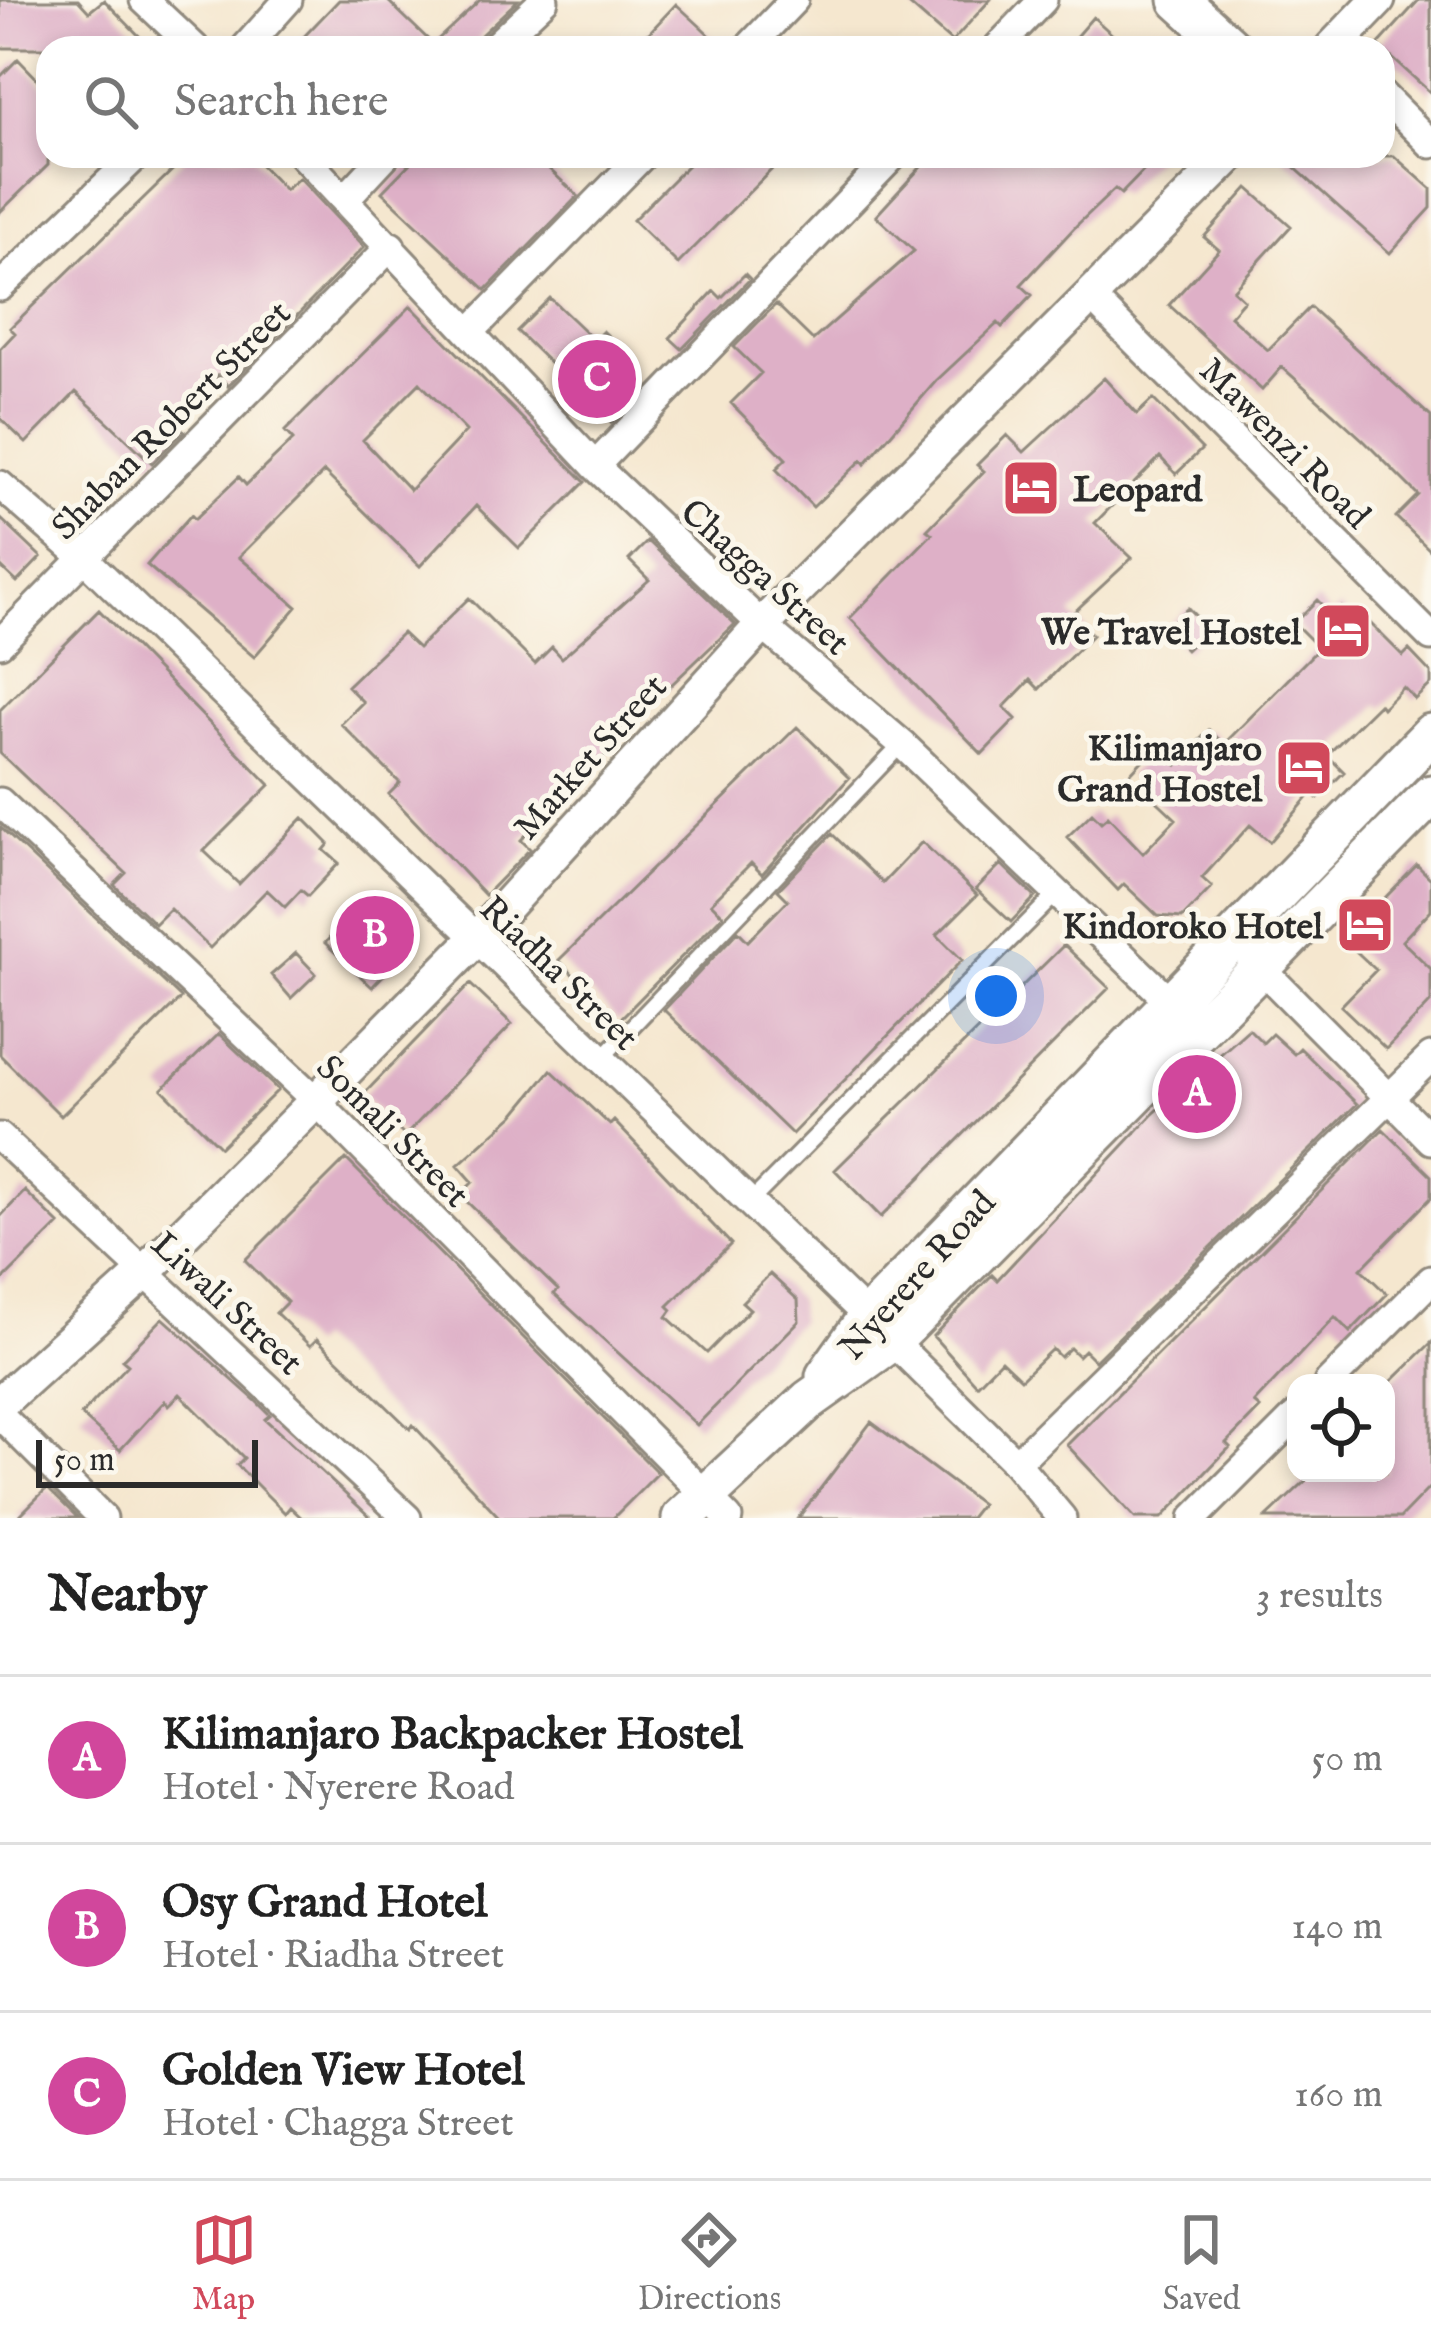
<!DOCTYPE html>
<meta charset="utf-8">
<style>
body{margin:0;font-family:"IM FELL English",serif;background:#f2f2f2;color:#222}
.controls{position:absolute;right:36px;bottom:36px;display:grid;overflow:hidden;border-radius:24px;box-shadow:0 6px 18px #0003}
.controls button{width:108px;height:108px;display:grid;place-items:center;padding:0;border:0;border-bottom:3px solid #e0e0e0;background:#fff;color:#222;font:60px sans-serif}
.scale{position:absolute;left:36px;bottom:30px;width:222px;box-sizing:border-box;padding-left:12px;border:6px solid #2b2b2b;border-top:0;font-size:33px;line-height:42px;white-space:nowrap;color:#2b2b2b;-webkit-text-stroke:9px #fbf7ec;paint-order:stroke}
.you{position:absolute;left:996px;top:996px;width:42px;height:42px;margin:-30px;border:9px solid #fff;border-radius:50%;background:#1a73e8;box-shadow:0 0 0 18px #1a73e833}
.badge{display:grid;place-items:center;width:78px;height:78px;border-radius:50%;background:#d1495b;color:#fff;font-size:39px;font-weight:700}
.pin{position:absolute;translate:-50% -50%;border:6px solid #fff;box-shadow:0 3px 12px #0006}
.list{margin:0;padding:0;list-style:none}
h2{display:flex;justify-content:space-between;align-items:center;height:156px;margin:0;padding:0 48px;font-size:51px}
h2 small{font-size:39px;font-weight:400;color:#767676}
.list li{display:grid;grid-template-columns:78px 1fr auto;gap:36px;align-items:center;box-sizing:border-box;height:168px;padding:0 48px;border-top:3px solid #e0e0e0}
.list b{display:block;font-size:45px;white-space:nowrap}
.list p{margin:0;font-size:39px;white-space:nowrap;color:#767676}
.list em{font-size:39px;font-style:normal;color:#767676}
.icon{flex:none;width:66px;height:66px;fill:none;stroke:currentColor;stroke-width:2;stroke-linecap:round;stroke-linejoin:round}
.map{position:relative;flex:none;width:1431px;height:1518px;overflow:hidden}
.search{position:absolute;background:#fff;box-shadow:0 6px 18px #0003;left:36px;right:36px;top:36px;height:132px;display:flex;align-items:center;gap:30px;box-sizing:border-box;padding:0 42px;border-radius:36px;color:#767676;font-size:45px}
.sheet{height:660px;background:#fff}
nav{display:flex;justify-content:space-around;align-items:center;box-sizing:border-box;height:168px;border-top:3px solid #e0e0e0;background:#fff;font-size:33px;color:#767676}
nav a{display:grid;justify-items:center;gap:6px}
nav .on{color:#d1495b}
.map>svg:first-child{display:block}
</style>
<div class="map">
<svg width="1431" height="1518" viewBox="0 0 1431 1518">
<rect width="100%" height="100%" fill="#fbf7ec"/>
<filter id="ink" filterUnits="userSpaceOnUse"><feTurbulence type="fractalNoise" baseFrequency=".00833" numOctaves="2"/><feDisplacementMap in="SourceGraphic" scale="24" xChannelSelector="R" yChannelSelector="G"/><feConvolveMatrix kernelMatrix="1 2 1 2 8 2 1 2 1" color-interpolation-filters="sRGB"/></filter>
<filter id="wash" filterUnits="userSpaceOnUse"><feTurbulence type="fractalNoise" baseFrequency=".004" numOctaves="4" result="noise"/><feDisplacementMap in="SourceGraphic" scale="48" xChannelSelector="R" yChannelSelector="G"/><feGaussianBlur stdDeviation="2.7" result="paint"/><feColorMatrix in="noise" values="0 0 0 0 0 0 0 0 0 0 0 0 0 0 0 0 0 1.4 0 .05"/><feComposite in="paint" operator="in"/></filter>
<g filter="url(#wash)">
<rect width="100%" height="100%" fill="#f5e7cf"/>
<g id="blocks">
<path fill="#deb0c7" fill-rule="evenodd" d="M0 0H78L89 12 104 0 151 48H0Z
M339 0H387L433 44 480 0H518L481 35 475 48H293Z
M904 0H990L952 42Z
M1419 0H1431V93L1378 45Z
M676 4 701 27 723 48H635Z
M1093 17 1127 48H1066Z
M18 59 48 90V165L0 212V77Z
M187 156H252L285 190 299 178 364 247 228 386 218 375 173 421 184 431 152 463 76 392 26 443 0 418V349L15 333 10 328Z
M417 156H535L578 196 486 290 382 192Z
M697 156H785L678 264 633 220Z
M931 156H1158L1121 194 1115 189 1077 225 1021 285 1032 295 1002 327 998 323 936 381 865 464 862 460 813 507 776 469 786 459 731 403 761 373 734 347 776 304 813 340 914 251 876 216Z
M1282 156H1394L1431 189V208L1390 253Z
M1248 188 1291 226 1233 290 1244 300 1230 316 1268 350 1310 307 1431 417V551L1396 517 1418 495 1363 440 1282 367 1262 390 1169 305 1219 250 1204 237Z
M745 274 750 279 682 349 670 338 714 291 721 298Z
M550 298 594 340 603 331 622 349 611 361 642 391 611 423 517 331Z
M411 306 585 482 519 548 476 506 420 566 324 472 239 557 297 607 254 657 147 565 191 515 195 519 239 477 246 485 293 440 285 431ZM420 383 466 431 410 490 363 440Z
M1104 378 1137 414 1153 399 1202 449 1176 474 1160 457 1095 523 1132 558 1071 615 1092 635 1039 689 1030 680 1004 707 1016 719 982 754 850 618 932 534 927 530 984 471 977 465 1007 435 1024 452Z
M0 518 41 557 17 582 0 566Z
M648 541 735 624 605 748 609 752 521 840 530 849 485 895 389 794 400 783 341 724 363 702 347 686 402 633 418 648 469 598 535 664 552 647 562 658 649 580 629 560Z
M1317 600 1332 615 1341 607 1356 623 1363 616 1403 656 1409 650 1431 673V684L1415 699 1403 687 1382 708 1379 704 1327 755 1344 772 1318 798 1312 793 1270 842 1250 825 1202 878 1212 887 1182 918 1158 916 1124 884 1118 890 1067 837 1092 813 1101 822 1108 816 1143 853 1176 819 1129 775 1157 745 1177 765 1209 730 1224 744 1319 648 1294 623Z
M1188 608 1208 629 1186 650 1165 628Z
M99 610 270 785 204 851 239 884 303 818 329 844 324 850 339 863 308 896 301 890 285 907 267 890 210 948 170 909 155 924 114 885 126 873 0 753V710Z
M797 727 849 778 762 874 751 863 711 903 723 915 618 1021 559 960Z
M0 827 181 998 61 1116 0 1055Z
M832 834 883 883 922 842 977 895 937 935 962 960 792 1134 664 1010 738 931 748 941 788 900 778 890Z
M1001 864 1035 897 1011 922 976 889Z
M1417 865 1431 879V910L1402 941 1431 969V1002L1386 1049 1341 1006 1376 970 1344 940Z
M364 902 411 947 372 987 325 943Z
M1064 945 1109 988 881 1217 835 1170Z
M296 953 316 974 291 998 271 975Z
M470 984 512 1024 405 1136 362 1096Z
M1249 1029 1263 1043 1272 1034 1294 1054 1300 1048 1357 1104 1095 1361 1084 1350 1078 1356 1070 1348 1060 1357 1052 1349 1021 1379 1001 1360 977 1385 933 1336 992 1275 997 1280 1152 1115Z
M219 1034 278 1090 220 1147 162 1089Z
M551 1070 610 1125 614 1121 731 1244 668 1306 672 1310 667 1317 707 1353 750 1309 742 1302 770 1274 798 1300 799 1321 697 1425 554 1294 558 1290 460 1195 473 1182 458 1165 514 1115Z
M1383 1129 1431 1176V1198L1361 1269 1387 1294 1350 1332 1335 1317 1254 1403 1260 1408 1226 1443 1230 1447 1162 1518H1135L1067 1445Z
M346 1159 658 1473 613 1518H500L413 1425 410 1429 317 1339 310 1346 276 1313 287 1302 245 1260Z
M25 1191 59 1224 0 1283V1217Z
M163 1318 257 1402 270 1415 265 1419 371 1518H302L290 1507 285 1513 237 1465 244 1458 180 1394 169 1405 165 1401 120 1450 81 1415 128 1365 122 1360Z
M1431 1343V1486L1400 1518H1266L1314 1473H1386V1387Z
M871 1422 981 1504 970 1518H798Z
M47 1488 78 1518H17Z"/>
</g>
</g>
<g filter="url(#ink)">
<use href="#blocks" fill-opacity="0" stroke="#90897d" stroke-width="3"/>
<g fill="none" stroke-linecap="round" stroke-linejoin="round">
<defs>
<path id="service" d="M600 1060 902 744
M749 1203 1057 893"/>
<path id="minor" d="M144 0 195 48
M245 48 288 0
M493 48 544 0
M748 48 794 0
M997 48 1043 0
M1383 96 1431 144
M303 156 595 466 762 625 902 744 1184 1015
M345 199 385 156
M0 287 136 156
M1091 297 1431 637
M470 332 642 156
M595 466 893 156
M0 485 84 558 868 1317 1016 1463 1062 1518
M0 643 391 246
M0 802 316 1101 728 1518
M1249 956 1431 1140
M0 1137 407 1518
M1328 1383 1431 1280
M0 1415 103 1518
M1016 1463 1431 1057
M1194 1518 1296 1416"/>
<path id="tertiary" d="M1332 48 1378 0
M0 1403 144 1273 316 1101 475 940 762 625 1230 156"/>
<path id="secondary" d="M1179 0 1232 48
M826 1376 868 1317 1431 734
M682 1518 809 1400 892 1341 1431 795"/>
</defs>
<use href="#service" stroke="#90897d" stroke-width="20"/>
<use href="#minor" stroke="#90897d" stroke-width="33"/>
<use href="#tertiary" stroke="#90897d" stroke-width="39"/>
<use href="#secondary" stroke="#90897d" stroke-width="45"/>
<use href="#service" stroke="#fff" stroke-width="14"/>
<use href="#minor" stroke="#fff" stroke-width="27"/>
<use href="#tertiary" stroke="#fff" stroke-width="33"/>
<use href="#secondary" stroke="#fff" stroke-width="39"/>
</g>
</g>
<defs>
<symbol id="hotel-square" viewBox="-11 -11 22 22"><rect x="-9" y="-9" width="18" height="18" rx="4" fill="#d1495b" stroke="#fbf7ec"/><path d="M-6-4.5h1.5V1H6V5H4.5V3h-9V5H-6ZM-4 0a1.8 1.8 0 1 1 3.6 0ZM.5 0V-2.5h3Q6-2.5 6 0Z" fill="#fff"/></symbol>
</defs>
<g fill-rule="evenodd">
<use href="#hotel-square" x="998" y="455" width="66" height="66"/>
<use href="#hotel-square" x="1310" y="598" width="66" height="66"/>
<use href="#hotel-square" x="1271" y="735" width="66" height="66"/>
<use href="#hotel-square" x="1332" y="892" width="66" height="66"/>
</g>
<g text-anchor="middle" stroke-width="10" stroke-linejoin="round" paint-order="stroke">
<g font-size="36" fill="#2b2b2b" stroke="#fbf7ec">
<text transform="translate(170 419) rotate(-45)" y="13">Shaban Robert Street</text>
<text transform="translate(1286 442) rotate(45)" y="13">Mawenzi Road</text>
<text transform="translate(766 576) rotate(42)" y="13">Chagga Street</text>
<text transform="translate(589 756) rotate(-48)" y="13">Market Street</text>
<text transform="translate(560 972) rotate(44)" y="13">Riadha Street</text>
<text transform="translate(394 1130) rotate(45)" y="13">Somali Street</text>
<text transform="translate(916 1274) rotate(-48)" y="13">Nyerere Road</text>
<text transform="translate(228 1302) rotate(43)" y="13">Liwali Street</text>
</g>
<g font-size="36" font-weight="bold" fill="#2b2b2b" stroke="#fbf7ec" text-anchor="end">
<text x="1073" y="501" text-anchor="start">Leopard</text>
<text x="1301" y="644">We Travel Hostel</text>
<text x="1262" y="760">Kilimanjaro<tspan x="1262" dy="41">Grand Hostel</tspan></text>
<text x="1323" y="938">Kindoroko Hotel</text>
</g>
</g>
</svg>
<div class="controls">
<button><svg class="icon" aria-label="locate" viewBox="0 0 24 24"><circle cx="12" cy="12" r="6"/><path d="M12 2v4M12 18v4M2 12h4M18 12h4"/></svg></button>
</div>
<div class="scale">50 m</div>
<div class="you"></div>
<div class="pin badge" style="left:1197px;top:1094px;background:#d1479c">A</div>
<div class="pin badge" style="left:375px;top:935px;background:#d1479c">B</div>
<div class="pin badge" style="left:597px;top:379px;background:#d1479c">C</div>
<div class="search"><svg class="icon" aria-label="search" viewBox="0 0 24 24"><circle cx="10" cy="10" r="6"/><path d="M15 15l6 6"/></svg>Search here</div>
</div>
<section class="sheet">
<h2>Nearby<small>3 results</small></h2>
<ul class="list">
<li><span class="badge" style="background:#d1479c">A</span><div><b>Kilimanjaro Backpacker Hostel</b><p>Hotel · Nyerere Road</p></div><em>50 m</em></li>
<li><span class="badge" style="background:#d1479c">B</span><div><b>Osy Grand Hotel</b><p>Hotel · Riadha Street</p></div><em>140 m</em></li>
<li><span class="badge" style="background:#d1479c">C</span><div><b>Golden View Hotel</b><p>Hotel · Chagga Street</p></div><em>160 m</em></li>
</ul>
</section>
<nav>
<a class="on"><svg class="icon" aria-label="map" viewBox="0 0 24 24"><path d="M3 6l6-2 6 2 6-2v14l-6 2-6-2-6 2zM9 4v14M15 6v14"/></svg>Map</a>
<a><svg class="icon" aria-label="directions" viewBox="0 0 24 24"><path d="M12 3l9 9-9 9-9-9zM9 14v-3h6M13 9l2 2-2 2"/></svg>Directions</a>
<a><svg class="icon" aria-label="saved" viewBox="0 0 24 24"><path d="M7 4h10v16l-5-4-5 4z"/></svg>Saved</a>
</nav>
